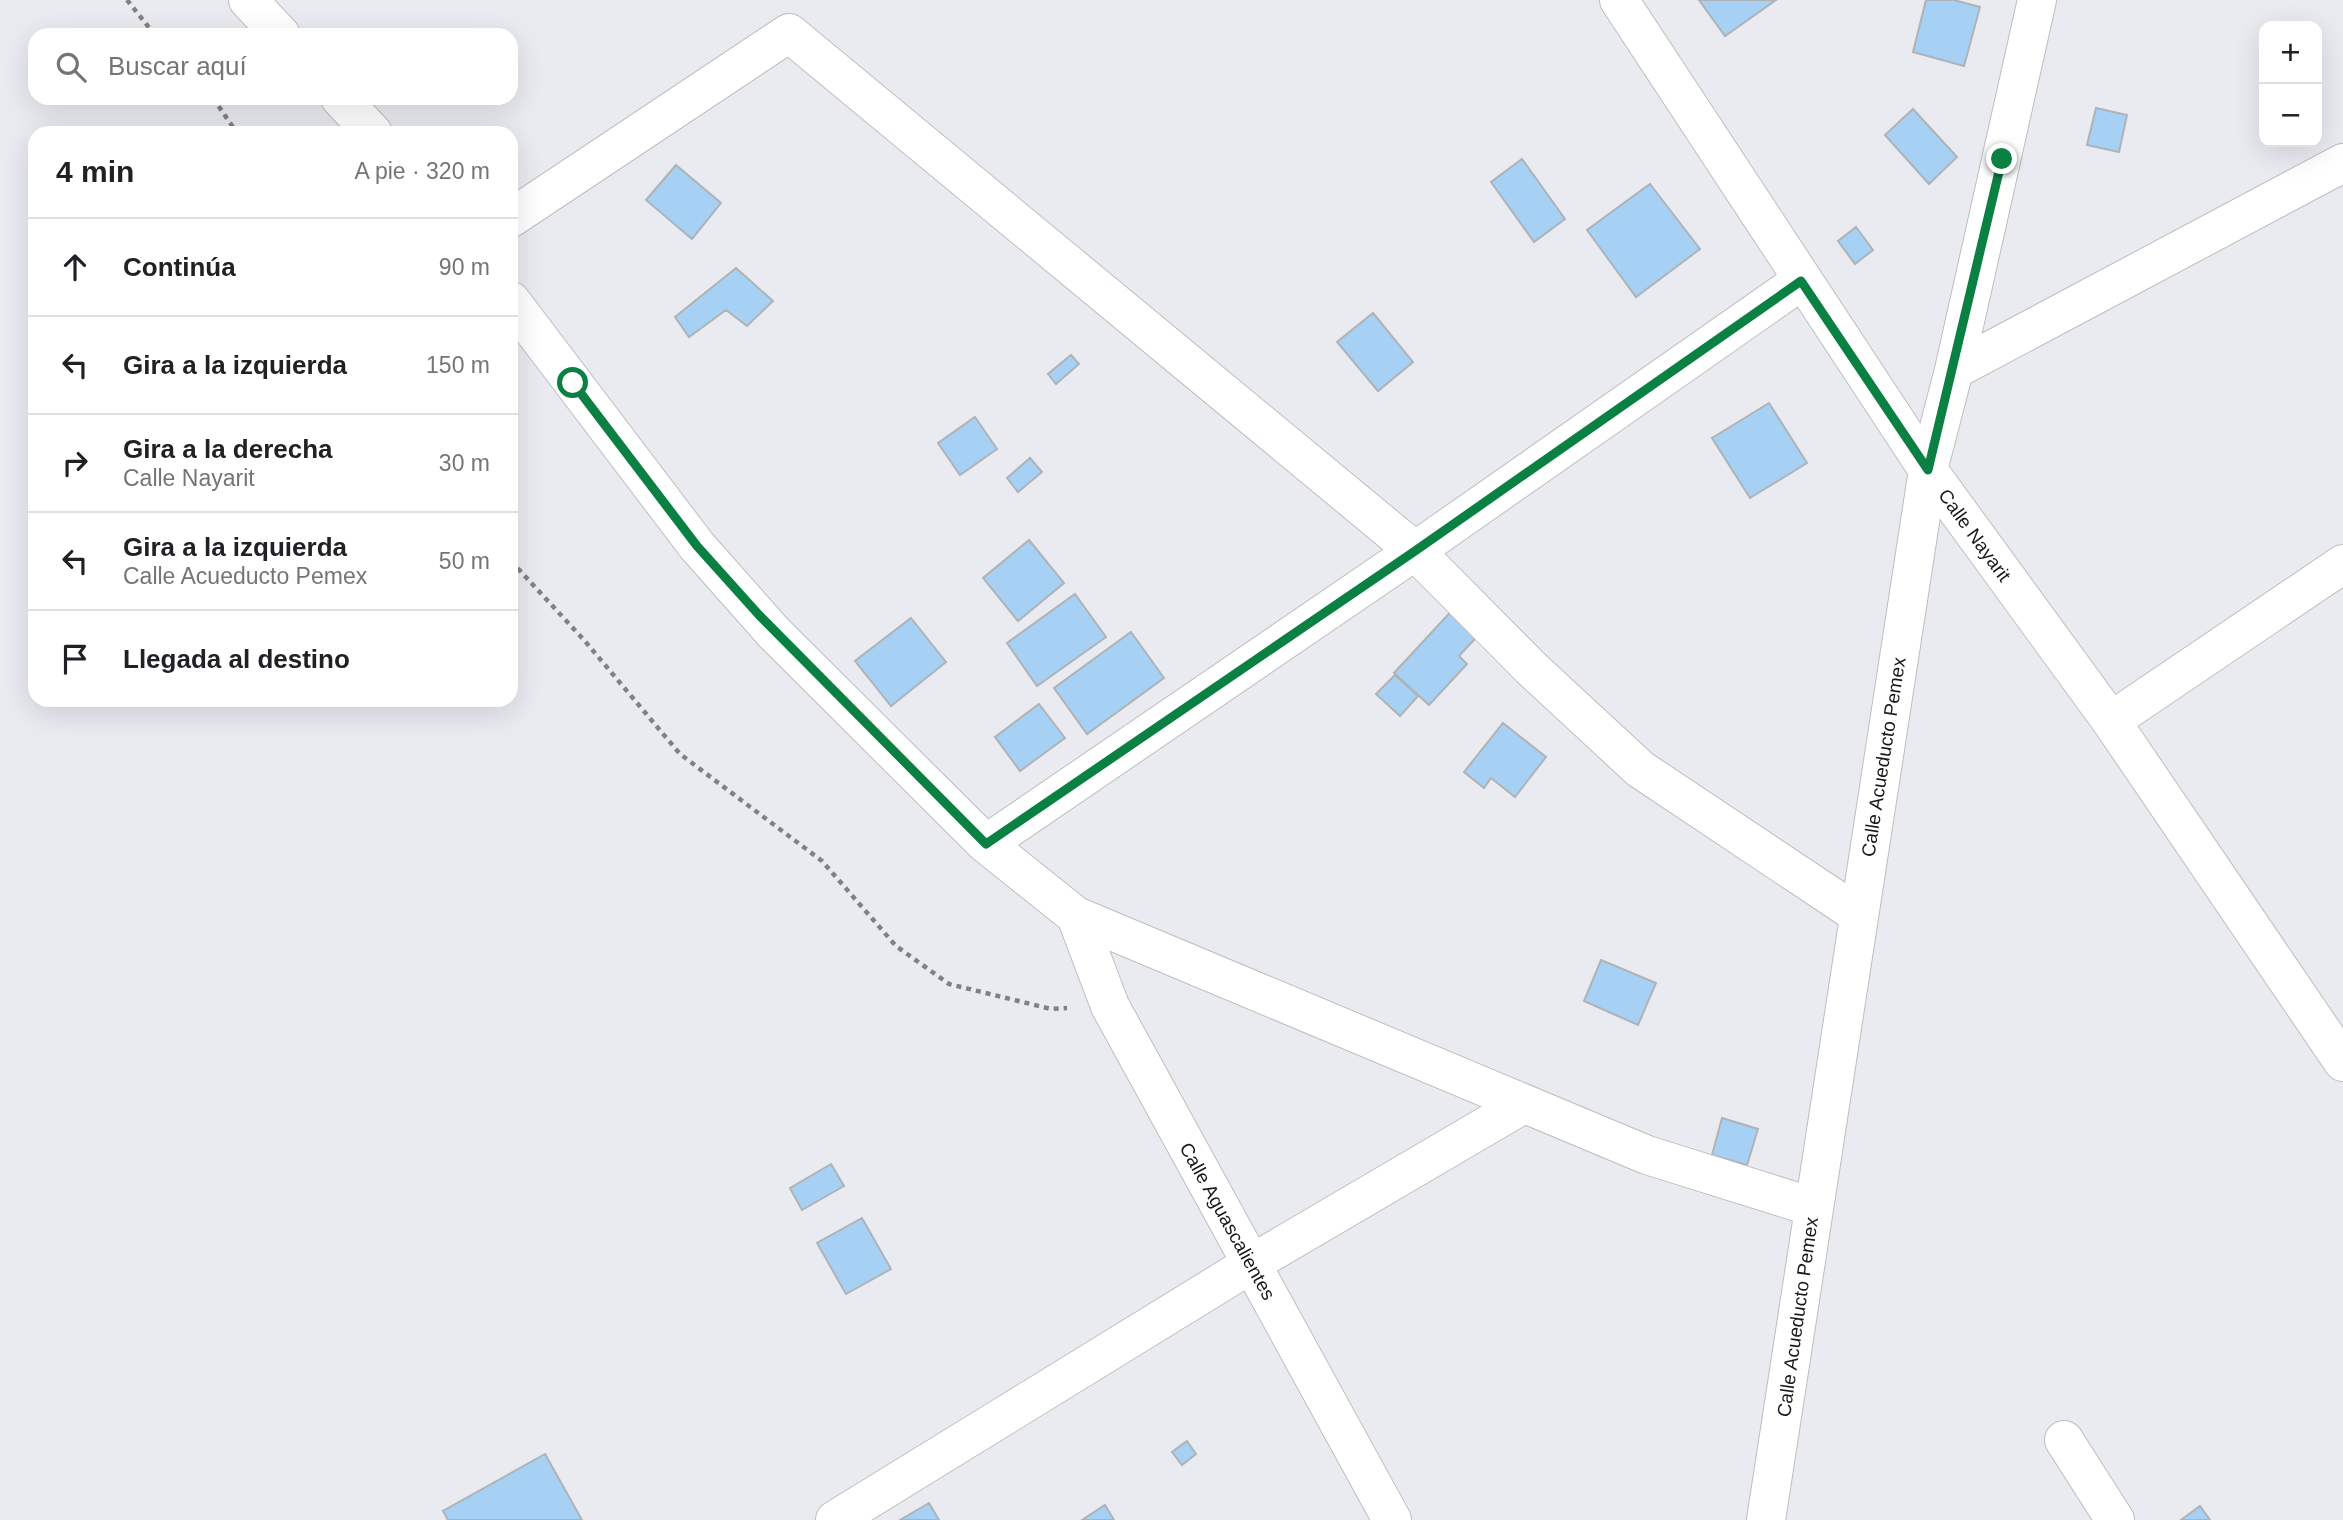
<!DOCTYPE html>
<html lang="es">
<meta charset="utf-8">
<style>
body{margin:0;font-family:Helvetica,sans-serif;background:#f6f6f6;color:#202124}
.controls{position:absolute;right:21px;top:21px;display:grid;overflow:hidden;border-radius:14px;box-shadow:0 7px 28px #0002}
.controls button{width:63px;height:63px;display:grid;place-items:center;padding:0;border:0;border-bottom:2px solid #e0e0e0;background:#fff;color:#202124;font:35px sans-serif}
.stop{position:absolute;width:21px;height:21px;margin:-16px;border:5px solid #0b8043;border-radius:50%;background:#fff}
.stop.end{background:#0b8043;border-color:#fff;box-shadow:0 2px 7px #0008}
.list{margin:0;padding:0;list-style:none}
h2{display:flex;justify-content:space-between;align-items:center;height:91px;margin:0;padding:0 28px;font-size:30px}
h2 small{font-size:23px;font-weight:400;color:#757577}
.list li{display:grid;grid-template-columns:46px 1fr auto;gap:21px;align-items:center;box-sizing:border-box;height:98px;padding:0 28px;border-top:2px solid #e0e0e0}
.list b{display:block;font-size:26px;white-space:nowrap}
.list p{margin:0;font-size:23px;white-space:nowrap;color:#757577}
.list em{font-size:23px;font-style:normal;color:#757577}
.icon{flex:none;width:38px;height:38px;fill:none;stroke:currentColor;stroke-width:2;stroke-linecap:round;stroke-linejoin:round}
.map{position:relative;flex:none;width:2343px;height:1520px;overflow:hidden}
.search{position:absolute;background:#fff;box-shadow:0 7px 28px #0002;left:28px;top:28px;width:490px;height:77px;display:flex;align-items:center;gap:18px;box-sizing:border-box;padding:0 24px;border-radius:21px;color:#757577;font-size:26px}
.panel{position:absolute;background:#fff;box-shadow:0 7px 28px #0002;left:28px;top:126px;width:490px;height:581px;border-radius:21px}
.map>svg:first-child{display:block}
</style>
<div class="map">
<svg width="2343" height="1520" viewBox="0 0 2343 1520">
<rect width="100%" height="100%" fill="#eaebf1"/>
<path fill="#a7d1f4" stroke="#aeb3b7" stroke-width="2" d="M1699 0H1776L1725 36Z
M1926 0H1954L1980 7 1964 66 1913 52Z
M2096 108 2127 115 2119 152 2087 145Z
M1913 109 1957 157 1929 184 1885 135Z
M1522 159 1565 219 1534 242 1491 182Z
M676 165 721 203 692 239 646 200Z
M1650 184 1700 249 1636 297 1587 230Z
M1856 227 1873 250 1855 264 1838 241Z
M736 268 773 301 747 326 726 310 689 337 675 317Z
M1373 313 1413 362 1378 391 1337 342Z
M1071 355 1079 364 1056 384 1048 374Z
M1769 403 1807 463 1750 498 1712 438Z
M975 417 997 449 960 475 938 443Z
M1030 458 1042 472 1018 492 1007 478Z
M1029 540 1064 583 1018 621 983 578Z
M1075 594 1106 637 1037 686 1007 643Z
M1458 604 1485 628 1459 656 1467 664 1429 705 1394 673Z
M911 618 946 662 891 706 855 661Z
M1131 632 1164 678 1087 734 1054 688Z
M1395 675 1418 696 1400 716 1376 694Z
M1039 704 1065 738 1020 771 995 737Z
M1503 723 1546 757 1515 797 1491 778 1484 788 1464 772Z
M1601 960 1656 983 1638 1025 1584 1001Z
M1722 1118 1758 1129 1747 1165 1712 1155Z
M831 1164 844 1186 802 1210 790 1188Z
M862 1218 891 1269 846 1294 817 1243Z
M1187 1441 1196 1454 1182 1465 1172 1452Z
M545 1454 582 1520H448L443 1511Z
M929 1503 939 1520H900Z
M1105 1505 1114 1520H1082Z
M2200 1506 2210 1520H2181Z"/>
<g fill="none" stroke-linecap="round" stroke-linejoin="round">
<defs>
<path id="minor" d="M248 0 281 35
M1619 0 1928 470 2111 721 2343 1062
M340 98 373 133
M511 218 789 33 1415 551 1532 669 1640 769 1859 915
M511 301 697 546 774 633 986 844 1076 916 1647 1155 1813 1207
M1954 370 2343 163
M2111 721 2343 564
M986 844 1415 551 1801 281
M1076 916 1110 1006 1392 1520
M2064 1440 2115 1520
M835 1520 1251 1264 1522 1105
M1766 1520 1928 470 1954 370 2037 0"/>
</defs>
<use href="#minor" stroke="#bcbec3" stroke-width="40"/>
<path stroke="#818185" stroke-width="4.5" stroke-dasharray="5 5" stroke-linecap="butt" d="M127 0 155 35
M213 98 237 133
M511 561 584 640 680 754 822 861 896 946 949 984 1051 1009 1067 1008"/>
<use href="#minor" stroke="#fff" stroke-width="38"/>
</g>
<g fill="none" stroke-linecap="round" stroke-linejoin="round">
<path stroke="#0b8043" stroke-width="9" d="M573 383 697 546 759 615 986 844 1415 551 1801 281 1928 470 2002 159"/>
</g>
<g text-anchor="middle" stroke-width="7" stroke-linejoin="round" paint-order="stroke">
<g font-size="19" fill="#19191b" stroke="#fff">
<text transform="translate(1975 535) rotate(54)" y="7">Calle Nayarit</text>
<text transform="translate(1883 757) rotate(-81)" y="7">Calle Acueducto Pemex</text>
<text transform="translate(1228 1221) rotate(61)" y="7">Calle Aguascalientes</text>
<text transform="translate(1797 1317) rotate(-82)" y="7">Calle Acueducto Pemex</text>
</g>
</g>
</svg>
<div class="controls">
<button>+</button>
<button>−</button>
</div>
<div class="stop" style="left:573px;top:383px"></div>
<div class="stop end" style="left:2002px;top:159px"></div>
<div class="search"><svg class="icon" aria-label="search" viewBox="0 0 24 24"><circle cx="10" cy="10" r="6"/><path d="M15 15l6 6"/></svg>Buscar aquí</div>
<section class="panel">
<h2>4 min<small>A pie · 320 m</small></h2>
<ul class="list">
<li><svg class="icon" aria-label="ahead" viewBox="0 0 24 24"><path d="M12 20V5M6 11l6-6 6 6"/></svg><div><b>Continúa</b></div><em>90 m</em></li>
<li><svg class="icon" aria-label="left" viewBox="0 0 24 24"><path d="M17 20v-9H6M10 6l-5 5 5 5"/></svg><div><b>Gira a la izquierda</b></div><em>150 m</em></li>
<li><svg class="icon" aria-label="right" viewBox="0 0 24 24"><path d="M7 20v-9h11M14 6l5 5-5 5"/></svg><div><b>Gira a la derecha</b><p>Calle Nayarit</p></div><em>30 m</em></li>
<li><svg class="icon" aria-label="left" viewBox="0 0 24 24"><path d="M17 20v-9H6M10 6l-5 5 5 5"/></svg><div><b>Gira a la izquierda</b><p>Calle Acueducto Pemex</p></div><em>50 m</em></li>
<li><svg class="icon" aria-label="arrive" viewBox="0 0 24 24"><path d="M6 21V4h12l-3 4 3 4H6"/></svg><div><b>Llegada al destino</b></div></li>
</ul>
</section>
</div>
